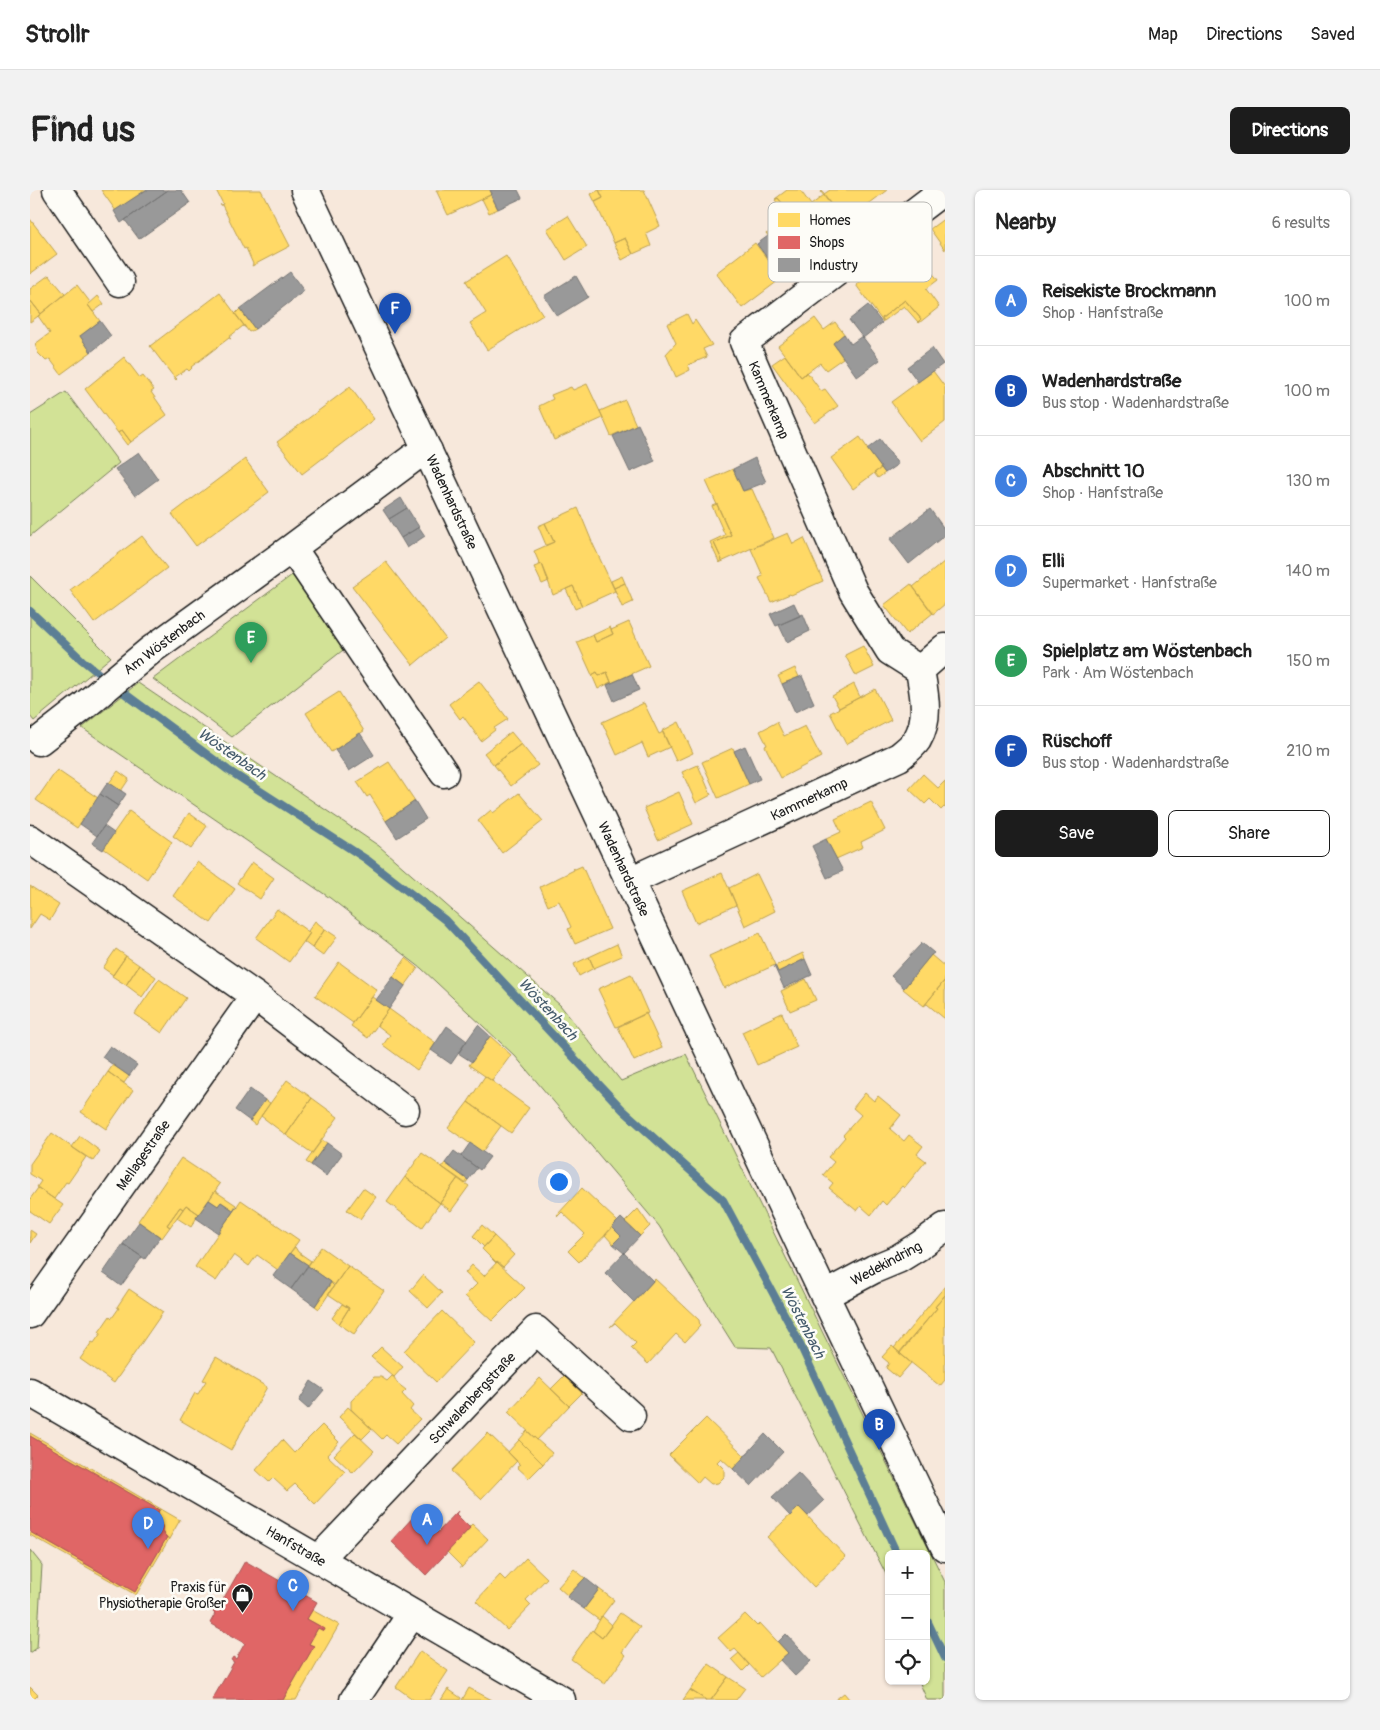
<!DOCTYPE html>
<meta charset="utf-8">
<style>
body{margin:0;font-family:Pangolin,sans-serif;background:#f2f2f2;color:#222}
.controls{position:absolute;right:15px;bottom:15px;display:grid;overflow:hidden;border-radius:8px;box-shadow:0 1px 4px #0004}
.controls button{width:45px;height:45px;display:grid;place-items:center;padding:0;border:0;border-bottom:1px solid #e0e0e0;background:#fff;color:#222;font:25px sans-serif}
.you{position:absolute;left:528px;top:991px;width:18px;height:18px;margin:-12px;border:4px solid #fff;border-radius:50%;background:#1a73e8;box-shadow:0 0 0 8px #1a73e833}
.badge{display:grid;place-items:center;width:32px;height:32px;border-radius:50%;background:#1c1c1c;color:#fff;font-size:16px;font-weight:700}
.pin{position:absolute;translate:-50% -41px;filter:drop-shadow(0 1px 2px #0008)}
.pin::after{content:'';position:absolute;top:26px;width:18px;height:15px;background:inherit;clip-path:polygon(0 0,100% 0,50% 100%)}
.list{margin:0;padding:0;list-style:none}
h2{display:flex;justify-content:space-between;align-items:center;height:65px;margin:0;padding:0 20px;font-size:21px}
h2 small{font-size:16px;font-weight:400;color:#767676}
.list li{display:grid;grid-template-columns:32px 1fr auto;gap:15px;align-items:center;box-sizing:border-box;height:90px;padding:0 20px;border-top:1px solid #e0e0e0}
.list b{display:block;font-size:19px;white-space:nowrap}
.list p{margin:0;font-size:16px;white-space:nowrap;color:#767676}
.list em{font-size:16px;font-style:normal;color:#767676}
.actions{display:flex;gap:10px;padding:15px 20px}
.actions a{flex:1;padding:11px 0;border:1px solid #1c1c1c;border-radius:8px;text-align:center;font-size:18px;color:#1c1c1c}
.actions .main{background:#1c1c1c;color:#fff}
.icon{flex:none;width:28px;height:28px;fill:none;stroke:currentColor;stroke-width:2;stroke-linecap:round;stroke-linejoin:round}
.map{position:relative;flex:none;width:915px;height:1510px;overflow:hidden;border-radius:8px}
header{display:flex;align-items:center;gap:30px;box-sizing:border-box;height:70px;padding:0 25px;background:#fff;border-bottom:1px solid #e0e0e0}
header strong{font-size:24px}
nav{display:flex;gap:28px;margin-inline-start:auto;font-size:18px}
.intro{display:flex;align-items:center;justify-content:space-between;box-sizing:border-box;height:120px;padding:0 30px}
h1{margin:0;font-size:35px}
.button{padding:12px 22px;border-radius:8px;background:#1c1c1c;color:#fff;font-size:18px;font-weight:700}
main{display:flex;gap:30px;padding:0 30px}
aside{flex:1;background:#fff;border-radius:8px;box-shadow:0 1px 4px #0004}
.map>svg:first-child{display:block}
</style>
<header>
<strong>Strollr</strong>
<nav><a>Map</a><a>Directions</a><a>Saved</a></nav>
</header>
<div class="intro"><h1>Find us</h1><a class="button">Directions</a></div>
<main>
<div class="map">
<svg width="915" height="1510" viewBox="0 0 915 1510">
<rect width="100%" height="100%" fill="#f7e8db"/>
<filter id="ink" filterUnits="userSpaceOnUse"><feTurbulence type="fractalNoise" baseFrequency=".02" numOctaves="2"/><feDisplacementMap in="SourceGraphic" scale="10" xChannelSelector="R" yChannelSelector="G"/><feConvolveMatrix kernelMatrix="1 2 1 2 8 2 1 2 1" color-interpolation-filters="sRGB"/></filter>
<g filter="url(#ink)">
<path fill="#d2e296" stroke="#777f59" d="M36 202 89 273 0 346V225Z
M262 385 317 457 202 547 123 489Z
M0 386 81 467 4 531 0 526Z
M108 493 349 656 530 815 591 891 656 864 915 1392V1510H897L889 1491H896V1364H859V1390L741 1158 705 1157 629 1036 485 866 391 778 300 708 52 538Z
M0 1360 12 1375 7 1458 0 1463Z"/>
<path fill="#ffd966" stroke="#bba050" d="M71 0H116L86 21Z
M186 0H231L260 56 222 76 223 74 216 58 214 59 192 15H190L193 14Z
M406 0H460L462 4 418 25Z
M569 0H614L630 36 616 43 621 56 603 64 595 48 584 53 565 12 573 8Z
M569 0 573 8 565 12 561 4Z
M757 0H770L781 15 794 5 814 32 782 57 786 63 764 79 736 43 740 46 764 28 748 8 745 9Z
M800 0H857L836 16 840 21 818 38 791 2 792 1 794 4Z
M461 5 468 19 459 23 452 9Z
M748 8 764 28 740 46 738 43 758 27 745 10Z
M538 26 557 57 536 70 517 39Z
M915 28V60L900 39Z
M0 29 27 64 0 84Z
M595 48 603 64 592 70 584 53Z
M725 53 752 88 712 118 686 83Z
M884 59 908 90 896 99 909 117 889 133 888 132 891 129 875 110 852 128 853 132 826 95 848 79 852 84Z
M476 66 513 125 457 160 440 133 456 123 436 91Z
M19 85 35 104 11 124 0 110V99Z
M47 95 60 112 58 115 70 131 50 146 61 162 31 184 20 169 16 171 8 163 5 154 20 143 8 126Z
M190 103 216 138 213 136 199 147 201 149 199 148 161 177 162 178 159 181 157 179 145 187 147 189 146 190 120 156Z
M68 106 74 114 63 122 58 115Z
M0 110 11 124 0 132Z
M875 110 891 129 888 132 874 116 854 131 852 128Z
M210 119 225 139 219 142 205 124Z
M657 124 662 134 665 130 682 155 673 159 677 167 658 175 660 180 646 187 636 164 646 153 637 134Z
M785 128 794 140 805 132 815 145 814 144 803 153 813 168 796 180 790 173 771 187 748 156Z
M755 165 771 187 777 182 791 201 795 199 808 216 785 233 742 174Z
M94 167 110 188 113 186 117 191 124 200 121 202 137 225 101 252 92 240 88 243 55 199Z
M903 181 915 197V232L890 251 861 212Z
M557 194 573 228 524 250 509 216 523 209 521 205 541 197 543 200Z
M320 197 344 229 272 284 247 252Z
M595 210 606 235 581 246 570 221Z
M92 240 101 252 97 255 88 243Z
M830 247 851 278 823 299 801 268Z
M215 269 239 302 166 356 142 324Z
M851 278 855 283 848 288 844 283Z
M703 279 713 301 722 299 744 348 689 373V372L692 370 684 353 701 345 676 291Z
M687 314 701 345 684 353 692 370 689 372 680 352 695 345 682 316Z
M548 318 562 352 585 401 552 416 543 396 523 405 512 374 510 375 504 361 524 352 515 333Z
M515 333 524 352 516 355 508 336Z
M758 343 763 354 774 348 793 391 761 405 760 404 741 412 729 388 733 386 721 359Z
M112 346 137 378 64 433 40 400Z
M915 371V414L903 424 883 397Z
M356 372 415 448 383 475 322 396Z
M512 374 519 391 512 394 504 377Z
M592 386 595 393 584 398 581 391Z
M595 393 603 412 592 417 584 398Z
M881 394 903 423 877 444 854 415Z
M543 396 552 416 545 419 536 399Z
M599 432 619 476 577 495V494L581 492 577 482 569 486 567 482 562 485 547 452 563 445 566 452 583 444 581 440Z
M580 437 583 444 566 452 563 445Z
M833 456 844 477 826 486 815 465Z
M765 478 769 487 752 494 748 486Z
M567 482 569 486 577 482 581 492 568 499 562 485Z
M449 491 478 529 464 538 465 540 451 551 433 526 430 529 419 514Z
M824 494 830 507 809 518 802 506Z
M845 499 861 530 816 554 800 523Z
M309 502 334 541 301 562 276 523Z
M614 513 629 544 633 542 640 557 618 567 612 553 587 565 572 532Z
M649 532 663 563 646 571 632 541Z
M747 532 754 546 775 536 791 567 751 588 735 556 737 555 730 541Z
M481 542 491 554 464 575 454 563Z
M491 554 508 575 481 596 464 575Z
M703 558 719 594 688 608 672 572Z
M359 572 385 611 356 631 340 605 337 607 327 592Z
M668 575 681 605 666 613 652 582Z
M27 580 68 608 47 638 6 610Z
M88 581 99 589 91 601 79 593Z
M893 584 908 598 915 591V618L914 617 911 620 900 609 895 614 879 599Z
M649 602 663 634 628 650 614 618Z
M489 603 513 631 472 663 448 631 461 620 463 623Z
M841 612 855 640 831 652 833 657 806 669 796 649 811 642 805 629Z
M99 621 142 652 117 689 73 658Z
M159 623 177 636 161 659 143 646Z
M167 672 205 699 181 733 143 706Z
M222 672 244 688 230 709 207 693Z
M552 676 580 739 545 754 538 739 541 737 529 711 518 716 510 697 544 680 543 678 545 679Z
M692 683 706 715 666 733 652 701Z
M727 684 745 721 715 736 699 698Z
M0 696 29 715 20 730 10 724 0 739Z
M247 719 280 743 259 772 226 748Z
M285 731 295 739 282 758 274 752 280 743 278 741Z
M295 739 307 747 293 766 282 758Z
M730 743 745 775 694 798 679 766Z
M587 754 592 766 564 778 559 767Z
M86 759 96 766 83 785 73 778Z
M773 763 775 769 748 782 745 776Z
M901 765 915 777V790L894 816 873 799Z
M96 766 109 775 96 795 82 786Z
M559 767 564 778 549 786 544 774Z
M376 768 388 778 375 796 363 787Z
M309 772 347 800 323 833 285 806Z
M109 775 126 787 112 807 96 795Z
M601 784 618 823 586 837 568 799Z
M129 789 156 808 132 843 105 824Z
M776 789 786 810 760 821 751 801Z
M915 790V829L897 814 894 816Z
M342 807 359 819 338 848 321 836Z
M359 819 406 853 387 880 353 855 360 845 347 835Z
M616 823 632 858 604 871 588 837Z
M752 823 767 857 727 875 712 842Z
M460 846 481 865 462 891 439 875Z
M83 875 99 886 94 893 78 882Z
M78 882 103 900 76 939 51 922Z
M455 886 499 918 481 943 438 912Z
M257 890 282 908 256 945 231 926Z
M835 903 844 911 848 906 871 925 860 939 874 951 879 945 893 956 887 964 896 971 874 998 872 996 856 1015 852 1011 841 1025 831 1016 827 1021 799 998 803 993 793 985 804 972 798 967 815 947 813 945 831 925 823 918Z
M282 908 308 927 282 963 256 945Z
M235 910 240 913 225 935 220 931Z
M438 912 471 936 452 962 418 938Z
M22 943 56 967 38 993 36 992 24 1009 7 997 11 991 0 984V974Z
M50 946 70 961 63 971 42 957Z
M292 950 297 953 281 975 276 972Z
M392 963 428 988 410 1013 375 987Z
M151 968 190 994 166 1028 169 1024 156 1015 153 1019 150 1017 137 1035 140 1037 132 1048 108 1031Z
M415 973 438 990 435 994 412 977Z
M375 987 410 1013 392 1038 357 1012Z
M428 988 439 996 421 1021 410 1013Z
M8 998 33 1015 19 1034 0 1021V1009Z
M333 998 346 1007 330 1029 317 1020Z
M552 998 588 1032 549 1072 538 1061 555 1044 532 1022 528 1026 527 1025Z
M185 1001 206 1015 203 1020 191 1012 188 1016 179 1010Z
M211 1010 269 1050 248 1080 227 1065 219 1076 204 1065 186 1091 165 1077Z
M156 1015 169 1024 161 1037 147 1028Z
M150 1017 153 1019 140 1037 137 1035Z
M608 1019 620 1036 610 1046 595 1032Z
M452 1035 464 1046 454 1057 443 1046Z
M582 1037 591 1046 583 1054 575 1045Z
M0 1040 6 1044 0 1053Z
M464 1046 484 1065 473 1077 467 1072 466 1073 452 1059Z
M265 1057 268 1062 281 1071 278 1075 260 1063Z
M291 1057 318 1076 305 1095 278 1076Z
M467 1072 495 1098 462 1131 435 1106 447 1094 435 1083 442 1075 454 1086Z
M318 1076 354 1101 324 1144 309 1134 319 1118 298 1104Z
M393 1085 412 1103 398 1118 380 1101Z
M625 1089 669 1130 670 1136 655 1152 646 1144 618 1174 601 1158 606 1153 585 1133 580 1137Z
M301 1093 304 1096 289 1119 285 1116Z
M915 1096V1105L905 1117 907 1118 870 1163 864 1158Z
M99 1099 133 1122 84 1193 50 1169 62 1152 64 1153 71 1143 69 1142 80 1126 82 1128 89 1118 87 1117Z
M915 1105V1190L910 1196 869 1163 907 1118 905 1117Z
M312 1114 319 1118 309 1134 302 1128Z
M412 1121 444 1152 406 1192 374 1161Z
M862 1156 881 1173 868 1188 856 1178 859 1173 852 1167Z
M351 1157 373 1177 364 1187 341 1167Z
M186 1167 237 1197 201 1260 150 1230 165 1203 168 1204 176 1191 173 1190Z
M362 1186 364 1187 367 1193 376 1200 372 1204 383 1216 380 1220 390 1229 366 1254 356 1245 352 1249 321 1219V1211L344 1187H351L357 1191Z
M534 1186 552 1203 539 1216 521 1199Z
M510 1188 539 1216 507 1250 478 1222Z
M318 1217 342 1239 332 1249 309 1227Z
M676 1228 715 1266 703 1279 691 1268 687 1272 694 1279V1287L688 1293 681 1294 673 1287 668 1293 639 1265Z
M292 1235 309 1252 297 1265 315 1282 285 1314 265 1294 257 1301 243 1288 239 1292 226 1280 252 1250 264 1263Z
M497 1241 522 1263 513 1274 489 1250Z
M0 1243 131 1319 129 1320 0 1246Z
M325 1243 344 1261 323 1283 304 1265Z
M458 1243 487 1271 451 1309 421 1281Z
M489 1250 513 1274 499 1288 487 1277 490 1275 478 1262Z
M769 1317 816 1367 784 1397 737 1347Z
M131 1319 150 1330 139 1349 135 1346 128 1322Z
M442 1334 458 1349 431 1378V1376L417 1362 440 1338 439 1337Z
M0 1342 105 1402 137 1347 139 1349 106 1405 0 1345Z
M496 1368 517 1388 496 1410 501 1415 477 1440 446 1411 470 1385 475 1390Z
M544 1379 555 1388 538 1406 528 1397Z
M569 1399 584 1410 569 1430 554 1419Z
M282 1420 309 1435 266 1510H253L284 1456 279 1454 288 1438 294 1441 295 1439 277 1429Z
M590 1423 610 1437 592 1462 596 1465 575 1494 541 1469 562 1440 572 1448Z
M715 1424 727 1436 730 1433 758 1463 731 1487 705 1459 701 1462 688 1448Z
M572 1426 582 1435 572 1448 563 1441Z
M390 1461 418 1481 399 1510H384L366 1497Z
M709 1463 719 1475 713 1481 702 1469Z
M679 1474 698 1487 681 1510H676L660 1500Z
M698 1487 715 1498 706 1510H681Z
M0 1497 8 1505 3 1510H0Z
M439 1498 462 1510H432Z
M418 1499 431 1508 430 1510H411Z
M660 1500 676 1510H653Z
M814 1503 820 1510H805Z"/>
<path fill="#e06666" stroke="#a55050" d="M0 1246 129 1320 128 1322 135 1346 137 1347 105 1402 0 1342Z
M428 1321 426 1324 440 1338 396 1385 361 1351 386 1324 407 1343Z
M215 1371 287 1412 277 1429 295 1439 294 1441 288 1438 279 1454 284 1456 253 1510H182L204 1472 201 1470 203 1467 206 1469 215 1453 180 1433 185 1424 183 1422 185 1419 187 1420Z"/>
<path fill="#999" stroke="#747474" d="M116 0H138L91 33 84 21Z
M138 0H151L160 13 109 49 95 30Z
M460 0H488L492 8 468 19 461 5 462 4Z
M738 46 758 71 746 80 727 54Z
M260 82 274 101 225 139 210 119Z
M546 86 558 107 527 126 514 106Z
M838 115 852 133 833 148 819 130Z
M70 131 81 146 61 162 50 146Z
M814 144 821 154 832 146 850 170 827 187 803 153Z
M902 158 913 174 888 192 877 177Z
M608 234 625 271 600 282 583 246Z
M850 249 868 274 855 283 837 259Z
M109 262 128 289 105 306 85 279Z
M725 268 736 292 713 301 703 279Z
M371 308 377 318 359 329 353 320Z
M377 318 389 337 371 348 359 329Z
M900 319 915 340V345L879 374 860 349Z
M389 337 395 346 377 358 371 348Z
M764 413 770 426 746 436 740 424Z
M773 424 780 441 757 452 749 435Z
M602 484 609 500 584 511 577 495Z
M772 486 784 513 765 522 752 494Z
M330 543 344 565 319 581 305 560Z
M715 556 730 589 719 594 704 561Z
M78 592 96 604 88 616 70 604Z
M70 604 88 616 67 646 50 634Z
M385 611 396 629 367 648 356 631Z
M74 636 84 643 73 660 62 653Z
M796 649 813 681 797 688 782 656Z
M892 753 904 763 901 765 874 798 861 786Z
M775 769 782 785 754 798 744 776 745 775 748 782Z
M363 787 375 796 359 819 346 810Z
M448 835 460 846 442 872 428 863Z
M417 836 437 851 421 874 401 860Z
M80 856 107 875 99 886 72 867Z
M220 899 235 910 220 931 205 920Z
M297 953 312 964 296 986 281 975Z
M440 953 460 967 450 980 431 966Z
M424 961 447 978 438 990 415 973Z
M179 1010 188 1016 191 1012 203 1020 207 1016 188 1043 166 1028Z
M591 1028 610 1046 594 1063 583 1054 591 1046 582 1037Z
M109 1032 130 1047 115 1069 93 1054Z
M93 1054 112 1067 91 1096 73 1083Z
M260 1063 278 1075 261 1099 243 1086Z
M594 1063 623 1091 604 1112 575 1083Z
M278 1076 301 1092 285 1116 261 1099Z
M281 1191 294 1200 278 1219 269 1211Z
M735 1244 753 1262 721 1296 703 1279Z
M768 1283 794 1311 778 1326 769 1317 760 1326 742 1307Z
M555 1388 569 1399 554 1419 537 1407Z
M756 1444 781 1471 765 1486 750 1470 758 1463 748 1452Z"/>
<g fill="none" stroke-linecap="round" stroke-linejoin="round">
<path stroke="#5c7e95" stroke-width="8" d="M0 421 52 470 77 490
M86 497 198 580 336 669 415 730 593 920 693 1010 767 1148 867 1364
M896 1428 915 1468"/>
<defs>
<path id="street" d="M27 0 90 92
M262 358 414 583
M890 480 915 458
M9 551 54 516 121 460 262 358 383 268 398 261
M0 649 225 806 375 920
M600 691 869 567C875 562 883 556 887 550 900 528 894 503 890 480L860 461 823 401 714 152 914 0
M795 1105 844 1079 868 1069 889 1056 915 1037
M0 1124 225 806
M0 1202 531 1510
M289 1369 506 1140 601 1226
M324 1510 381 1425"/>
<path id="secondary" d="M275 0 780 1075 915 1357"/>
</defs>
<use href="#street" stroke="#1c1c1c" stroke-width="31"/>
<use href="#secondary" stroke="#1c1c1c" stroke-width="31"/>
<use href="#street" stroke="#fdfcf7" stroke-width="28"/>
<use href="#secondary" stroke="#fdfcf7" stroke-width="28"/>
</g>
</g>
<defs>
<symbol id="shop-pin" viewBox="-11 -11 22 30"><path d="M0 17L-7.5 6A9.5 9.5 0 1 1 7.5 6Z" fill="#1c1c1c" stroke="#fdfcf7"/><path d="M-5-2.5h2.3a2.7 3.5 0 0 1 5.4 0H5L5.5 6h-11ZM-1.5-2.5h3a1.5 2.3 0 0 0-3 0Z" fill="#fff"/></symbol>
</defs>
<g fill-rule="evenodd">
<use href="#shop-pin" x="200" y="1392" width="25" height="34"/>
</g>
<g text-anchor="middle" stroke-width="5" stroke-linejoin="round" paint-order="stroke">
<g font-size="14" fill="#1c1c1c" stroke="#fdfcf7">
<text transform="translate(739 210) rotate(67)" y="5">Kammerkamp</text>
<text transform="translate(422 312) rotate(65)" y="5">Wadenhardstraße</text>
<text transform="translate(134 452) rotate(-37)" y="5">Am Wöstenbach</text>
<text transform="translate(779 609) rotate(-25)" y="5">Kammerkamp</text>
<text transform="translate(594 679) rotate(65)" y="5">Wadenhardstraße</text>
<text transform="translate(113 965) rotate(-55)" y="5">Mellagestraße</text>
<text transform="translate(856 1073) rotate(-28)" y="5">Wedekindring</text>
<text transform="translate(442 1208) rotate(-47)" y="5">Schwalenbergstraße</text>
<text transform="translate(266 1356) rotate(30)" y="5">Hanfstraße</text>
</g>
<g font-size="14" fill="#1c1c1c" stroke="#fdfcf7" text-anchor="end">
<text x="196" y="1402">Praxis für<tspan x="196" dy="16">Physiotherapie Großer</tspan></text>
</g>
<g font-size="15" font-style="italic" fill="#475d6d" stroke="#fdfcf7">
<text transform="translate(202 564) rotate(35)" y="5">Wöstenbach</text>
<text transform="translate(518 819) rotate(47)" y="5">Wöstenbach</text>
<text transform="translate(773 1132) rotate(63)" y="5">Wöstenbach</text>
</g>
</g>
<rect x="738" y="12" width="164" height="80" rx="8" fill="#fdfcf7" stroke="#bab9b5" stroke-width="1"/>
<rect x="748" y="23" width="22" height="14" fill="#ffd966"/>
<rect x="748" y="46" width="22" height="13" fill="#e06666"/>
<rect x="748" y="68" width="22" height="14" fill="#999"/>
<g font-size="14" fill="#1c1c1c">
<text x="779" y="35">Homes</text>
<text x="779" y="57">Shops</text>
<text x="779" y="80">Industry</text>
</g>
</svg>
<div class="controls">
<button>+</button>
<button>−</button>
<button><svg class="icon" aria-label="locate" viewBox="0 0 24 24"><circle cx="12" cy="12" r="6"/><path d="M12 2v4M12 18v4M2 12h4M18 12h4"/></svg></button>
</div>
<div class="you"></div>
<div class="pin badge" style="left:397px;top:1355px;background:#3f7fe0">A</div>
<div class="pin badge" style="left:849px;top:1260px;background:#1a4fb4">B</div>
<div class="pin badge" style="left:263px;top:1421px;background:#3f7fe0">C</div>
<div class="pin badge" style="left:118px;top:1359px;background:#3f7fe0">D</div>
<div class="pin badge" style="left:221px;top:473px;background:#2e9e5b">E</div>
<div class="pin badge" style="left:365px;top:144px;background:#1a4fb4">F</div>
</div>
<aside>
<h2>Nearby<small>6 results</small></h2>
<ul class="list">
<li><span class="badge" style="background:#3f7fe0">A</span><div><b>Reisekiste Brockmann</b><p>Shop · Hanfstraße</p></div><em>100 m</em></li>
<li><span class="badge" style="background:#1a4fb4">B</span><div><b>Wadenhardstraße</b><p>Bus stop · Wadenhardstraße</p></div><em>100 m</em></li>
<li><span class="badge" style="background:#3f7fe0">C</span><div><b>Abschnitt 10</b><p>Shop · Hanfstraße</p></div><em>130 m</em></li>
<li><span class="badge" style="background:#3f7fe0">D</span><div><b>Elli</b><p>Supermarket · Hanfstraße</p></div><em>140 m</em></li>
<li><span class="badge" style="background:#2e9e5b">E</span><div><b>Spielplatz am Wöstenbach</b><p>Park · Am Wöstenbach</p></div><em>150 m</em></li>
<li><span class="badge" style="background:#1a4fb4">F</span><div><b>Rüschoff</b><p>Bus stop · Wadenhardstraße</p></div><em>210 m</em></li>
</ul>
<div class="actions"><a class="main">Save</a><a>Share</a></div>
</aside>
</main>
